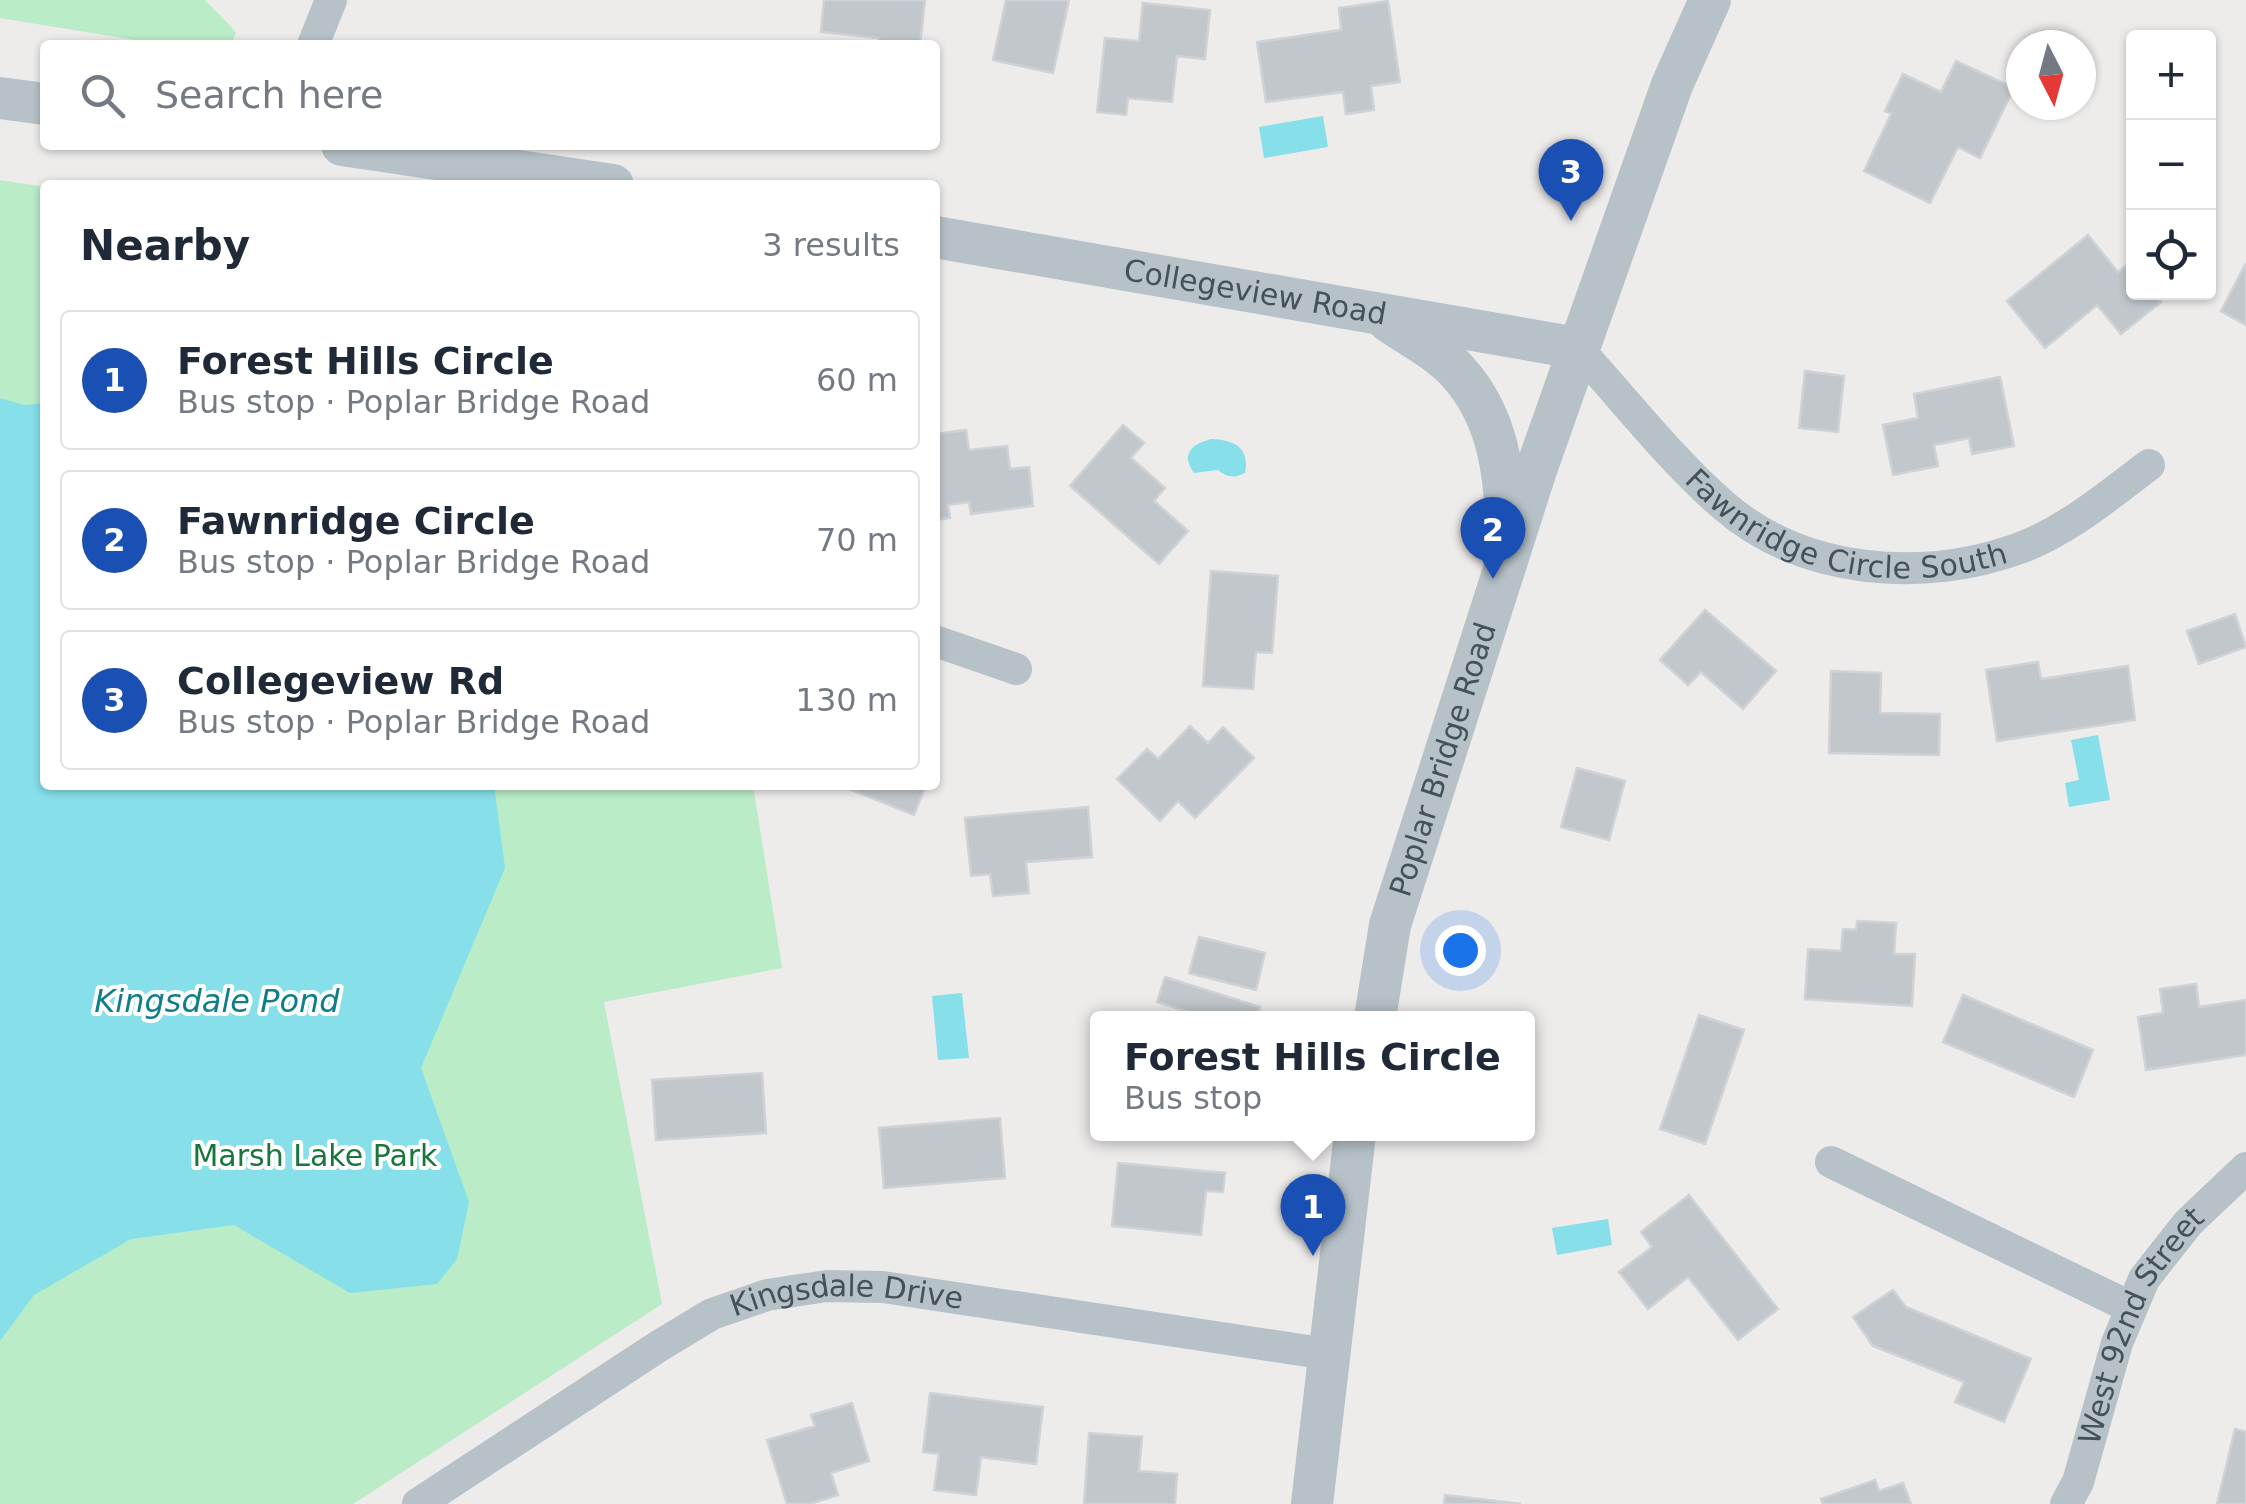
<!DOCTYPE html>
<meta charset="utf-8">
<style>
body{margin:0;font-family:"DejaVu Sans",sans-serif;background:#f2f2f3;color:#1f2937}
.controls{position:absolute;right:30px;top:30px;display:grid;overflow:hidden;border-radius:10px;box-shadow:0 2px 8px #0004}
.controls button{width:90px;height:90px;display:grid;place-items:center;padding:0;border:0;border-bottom:2px solid #e0e1e3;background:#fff;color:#1f2937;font:50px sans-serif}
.compass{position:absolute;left:2006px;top:30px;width:90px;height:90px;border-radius:50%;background:#fff;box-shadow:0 2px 8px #0004;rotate:174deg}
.you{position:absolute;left:1460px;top:950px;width:35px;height:35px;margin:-25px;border:8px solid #fff;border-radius:50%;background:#1a73e8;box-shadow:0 0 0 15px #1a73e833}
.badge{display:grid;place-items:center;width:65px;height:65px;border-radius:50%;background:#0b8043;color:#fff;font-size:32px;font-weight:700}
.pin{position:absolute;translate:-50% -82px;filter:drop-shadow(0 2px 5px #0008)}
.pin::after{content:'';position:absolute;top:52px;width:35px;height:30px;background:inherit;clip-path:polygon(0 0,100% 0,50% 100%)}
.popup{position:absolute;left:1090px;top:1011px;width:445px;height:130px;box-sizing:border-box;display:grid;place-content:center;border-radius:10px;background:#fff;filter:drop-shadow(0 2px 8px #0005);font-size:32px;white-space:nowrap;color:#747a83}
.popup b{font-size:38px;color:#1f2937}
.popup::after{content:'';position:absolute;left:50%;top:100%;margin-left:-20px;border:20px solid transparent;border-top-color:#fff}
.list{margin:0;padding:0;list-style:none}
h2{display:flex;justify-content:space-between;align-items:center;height:130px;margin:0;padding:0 40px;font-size:42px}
h2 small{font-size:32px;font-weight:400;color:#747a83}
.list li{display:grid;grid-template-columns:65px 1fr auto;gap:30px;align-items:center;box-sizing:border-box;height:140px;margin:0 20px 20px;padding:0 20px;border:2px solid #e0e1e3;border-radius:10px}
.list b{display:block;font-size:38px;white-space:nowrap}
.list p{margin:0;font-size:32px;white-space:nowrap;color:#747a83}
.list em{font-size:32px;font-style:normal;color:#747a83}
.icon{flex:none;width:55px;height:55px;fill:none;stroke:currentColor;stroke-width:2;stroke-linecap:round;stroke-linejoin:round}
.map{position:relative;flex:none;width:2246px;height:1504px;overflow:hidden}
.search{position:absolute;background:#fff;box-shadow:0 2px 8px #0004;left:40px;top:40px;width:900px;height:110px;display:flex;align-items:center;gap:25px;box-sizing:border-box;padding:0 35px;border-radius:10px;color:#747a83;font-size:38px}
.panel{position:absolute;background:#fff;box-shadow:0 2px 8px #0004;left:40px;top:180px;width:900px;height:610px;border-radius:10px}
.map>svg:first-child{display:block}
</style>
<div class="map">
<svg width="2246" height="1504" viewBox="0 0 2246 1504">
<rect width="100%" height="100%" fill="#eeebeb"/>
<path fill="#b9ecc7" d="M0 0H205L236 32 231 45H166L0 18Z
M0 180 45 187V785H753L782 968 604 1002 662 1304 353 1504H0Z"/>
<path fill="#86dfe9" d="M1323 116 1328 147 1264 158 1259 127Z
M0 398 24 405 45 403V785H494L505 868 421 1068 469 1202 457 1259 437 1284 350 1293 234 1225 131 1239 34 1295 0 1341Z
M1211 439C1234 440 1250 447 1245 473 1234 478 1228 478 1218 470L1194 473C1180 454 1192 444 1211 439Z
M2098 735 2110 800 2069 807 2065 783 2079 780 2071 740Z
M962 993 969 1058 938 1060 932 996Z
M1608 1219 1612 1245 1557 1255 1552 1228Z"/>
<path fill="#c2c7cb" stroke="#cfd2d7" stroke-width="2.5" d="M824 0H925L920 45H878L879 38 821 32Z
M1006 0H1069L1053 73 993 60Z
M1388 1 1400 82 1371 86 1374 110 1346 114 1343 92 1266 102 1257 42 1341 30 1339 8Z
M1143 3 1210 10 1205 59 1177 56 1172 102 1128 98 1126 115 1097 112 1105 38 1139 41Z
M1956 61 2014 88 1980 158 1958 147 1930 203 1864 171 1891 114 1885 111 1903 74 1941 92Z
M2088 235 2118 272 2129 263 2134 268V292H2154L2161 302 2121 334 2097 305 2045 348 2007 301Z
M2246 263V325L2221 311Z
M1805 371 1844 376 1838 432 1799 428Z
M2000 377 2014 446 1972 454 1969 438 1934 445 1938 466 1893 475 1883 425 1918 418 1914 394Z
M1123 425 1144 443 1131 458 1165 488 1154 501 1188 531 1159 564 1070 486Z
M966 430 969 450 1007 446 1010 469 1029 467 1033 506 971 514 969 502 948 505 950 518 935 520V434Z
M1211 571 1278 576 1272 653 1256 652 1253 689 1203 686Z
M1705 610 1776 671 1743 709 1701 672 1688 685 1660 660Z
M2235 614 2246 647 2199 664 2187 631Z
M2038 662 2041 679 2128 666 2135 720 1997 741 1986 670Z
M1831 671 1881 673 1880 713 1940 714 1939 755 1829 753Z
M1190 726 1208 743 1223 727 1254 758 1195 818 1178 801 1160 821 1117 779 1147 749 1158 759Z
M1577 768 1625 781 1609 840 1561 827Z
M839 785H926L914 815Z
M1088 807 1092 857 1026 862 1029 893 993 896 990 874 971 876 965 818Z
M1857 921 1896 923 1894 954H1915L1912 1006 1805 999 1808 949 1841 951 1843 929 1856 930Z
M1199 937 1265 953 1256 990 1189 973Z
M1165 977 1260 1007 1256 1018H1184L1186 1011 1157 1002Z
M2196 984 2199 1007 2246 1000V1055L2146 1070 2138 1017 2163 1013 2160 989Z
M1963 995 2093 1050 2074 1097 1943 1042Z
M1699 1015 1744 1030 1705 1144 1660 1129Z
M762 1073 766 1133 656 1140 652 1080Z
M1000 1118 1005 1178 884 1188 879 1128Z
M1118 1163 1225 1173 1223 1192 1206 1191 1201 1235 1112 1226Z
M1689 1195 1778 1309 1738 1340 1688 1277 1648 1309 1619 1272 1652 1247 1641 1232Z
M1893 1290 1906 1307 2031 1359 2004 1422 1955 1402 1964 1382 1873 1346 1853 1317Z
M930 1393 1043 1407 1036 1464 981 1457 976 1495 934 1490 939 1454 923 1452Z
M852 1403 869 1461 831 1473 838 1495 810 1504H787L767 1440 815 1426 811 1415Z
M2235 1429 2246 1432V1504H2217Z
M1089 1433 1142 1437 1139 1471 1177 1474 1175 1504H1084Z
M1875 1480 1879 1491 1903 1483 1911 1504H1823L1821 1499Z
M1445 1495 1521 1504H1444Z"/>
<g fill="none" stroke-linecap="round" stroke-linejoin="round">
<g stroke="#b6c2c8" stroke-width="32">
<path d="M313 45 331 0"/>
<path id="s1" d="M1577 348C1625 400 1670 459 1723 505 1803 575 1924 583 2020 548 2068 530 2109 495 2149 465"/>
<path d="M935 641 1016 669"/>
<path d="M1831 1162 2130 1307"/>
<path id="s2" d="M418 1504 659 1346 712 1314 767 1295 827 1286 883 1287 1328 1354"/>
<path id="s3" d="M2066 1504 2078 1482 2117 1343 2144 1279 2188 1223 2246 1168"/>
</g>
<g stroke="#b6c2c8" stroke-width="42">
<path d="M0 98 45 104"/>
<path d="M342 145 613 185"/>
<path id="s4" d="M935 237 1577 348"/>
<path d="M1388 321C1411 337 1439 351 1458 372 1498 416 1506 475 1506 533"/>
<path id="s5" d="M1375 1018 1390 925 1536 470 1672 85 1710 0"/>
<path d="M1312 1504 1355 1134"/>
</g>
</g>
<g text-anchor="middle" stroke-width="8" stroke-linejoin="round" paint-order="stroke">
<g font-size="30" fill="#445158" stroke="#fff">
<text dy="10" stroke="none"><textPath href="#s4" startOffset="325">Collegeview Road</textPath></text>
<text dy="10" stroke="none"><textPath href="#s1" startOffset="342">Fawnridge Circle South</textPath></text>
<text dy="10" stroke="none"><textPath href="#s5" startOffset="268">Poplar Bridge Road</textPath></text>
<text dy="10" stroke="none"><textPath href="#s2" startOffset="488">Kingsdale Drive</textPath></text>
<text dy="10" stroke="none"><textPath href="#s3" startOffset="195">West 92nd Street</textPath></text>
</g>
<g font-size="30" fill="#18763d" stroke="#fff">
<text x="315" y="1166">Marsh Lake Park</text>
</g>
<g font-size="32" font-style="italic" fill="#0f7e8b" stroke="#fff">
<text x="217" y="1012">Kingsdale Pond</text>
</g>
</g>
</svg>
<div class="controls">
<button>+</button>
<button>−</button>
<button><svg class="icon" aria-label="locate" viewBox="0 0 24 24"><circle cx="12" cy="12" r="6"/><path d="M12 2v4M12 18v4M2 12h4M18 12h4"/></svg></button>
</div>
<svg class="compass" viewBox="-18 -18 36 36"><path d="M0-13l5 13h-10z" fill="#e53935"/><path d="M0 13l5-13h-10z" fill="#747a83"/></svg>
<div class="you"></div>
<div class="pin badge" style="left:1313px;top:1256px;background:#1a4fb4">1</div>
<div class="popup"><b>Forest Hills Circle</b>Bus stop</div>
<div class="pin badge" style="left:1493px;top:579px;background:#1a4fb4">2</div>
<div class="pin badge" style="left:1571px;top:221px;background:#1a4fb4">3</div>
<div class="search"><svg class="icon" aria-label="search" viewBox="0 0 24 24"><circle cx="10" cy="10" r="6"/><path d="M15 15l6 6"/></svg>Search here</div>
<section class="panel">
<h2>Nearby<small>3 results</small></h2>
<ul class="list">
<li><span class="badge" style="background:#1a4fb4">1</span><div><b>Forest Hills Circle</b><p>Bus stop · Poplar Bridge Road</p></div><em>60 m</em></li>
<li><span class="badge" style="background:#1a4fb4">2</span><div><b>Fawnridge Circle</b><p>Bus stop · Poplar Bridge Road</p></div><em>70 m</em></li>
<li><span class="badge" style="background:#1a4fb4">3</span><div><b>Collegeview Rd</b><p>Bus stop · Poplar Bridge Road</p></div><em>130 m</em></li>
</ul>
</section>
</div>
